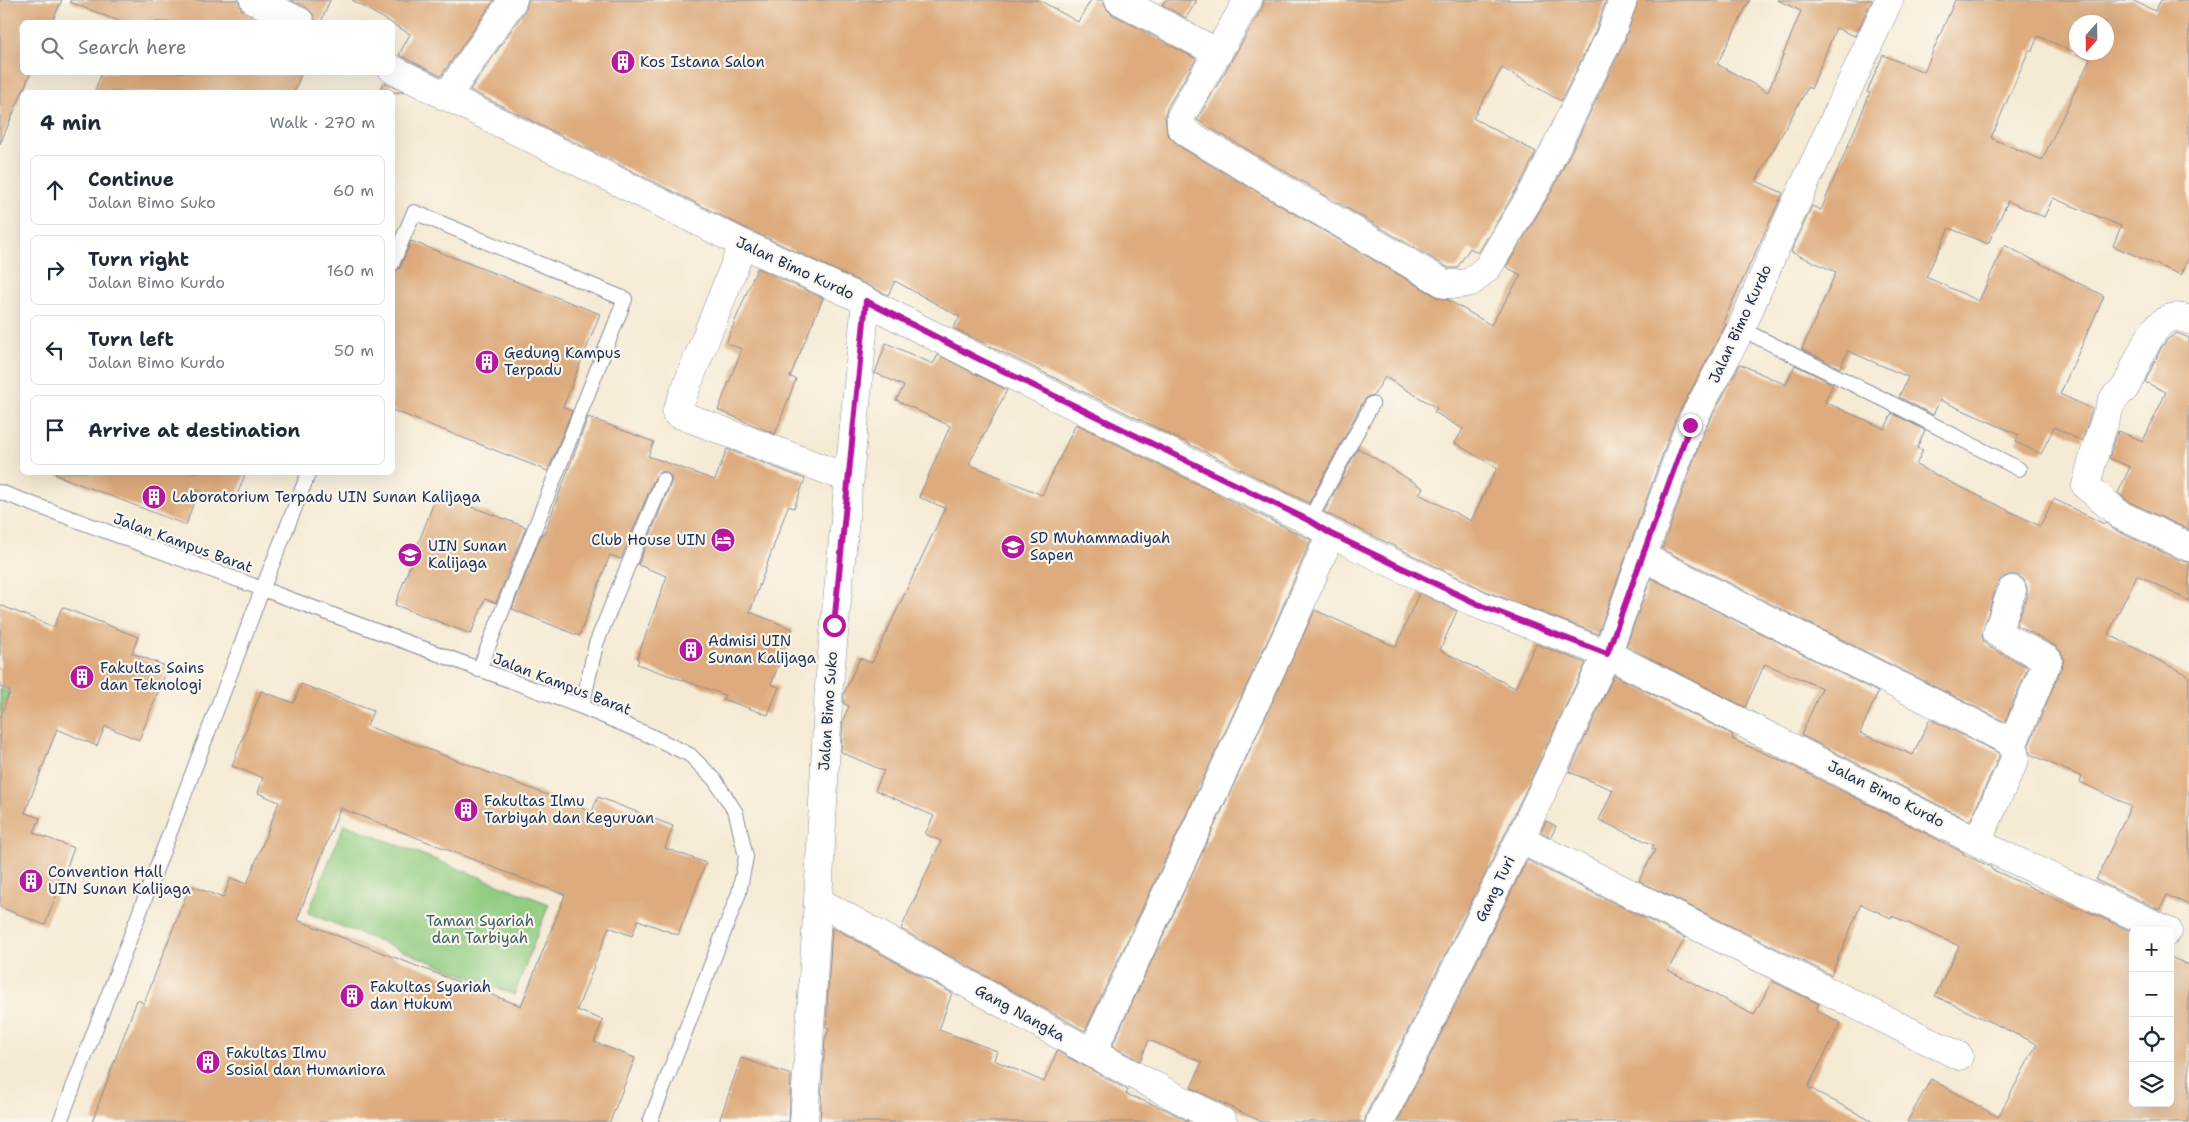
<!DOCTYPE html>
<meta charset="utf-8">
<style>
body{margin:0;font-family:"Shantell Sans",sans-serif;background:#f2f2f3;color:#1f2937}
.controls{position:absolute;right:15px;bottom:15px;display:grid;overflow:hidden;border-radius:8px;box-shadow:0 5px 20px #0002}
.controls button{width:45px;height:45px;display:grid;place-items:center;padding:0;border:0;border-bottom:1px solid #e0e1e3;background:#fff;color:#1f2937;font:25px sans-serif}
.compass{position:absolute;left:2069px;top:15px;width:45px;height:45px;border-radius:50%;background:#fff;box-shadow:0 5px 20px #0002;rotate:200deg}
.stop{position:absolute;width:15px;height:15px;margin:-11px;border:4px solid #b5179e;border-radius:50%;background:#fff}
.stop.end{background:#b5179e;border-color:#fff;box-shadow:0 1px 5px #0008}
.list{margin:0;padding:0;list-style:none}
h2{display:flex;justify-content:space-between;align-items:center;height:65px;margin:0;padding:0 20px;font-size:21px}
h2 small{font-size:16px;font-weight:400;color:#747a83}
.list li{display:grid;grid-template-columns:32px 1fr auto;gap:15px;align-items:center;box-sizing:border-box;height:70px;margin:0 10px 10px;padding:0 10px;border:1px solid #e0e1e3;border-radius:8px}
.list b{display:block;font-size:19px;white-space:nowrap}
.list p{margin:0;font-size:16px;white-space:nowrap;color:#747a83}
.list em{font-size:16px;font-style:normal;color:#747a83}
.icon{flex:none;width:28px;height:28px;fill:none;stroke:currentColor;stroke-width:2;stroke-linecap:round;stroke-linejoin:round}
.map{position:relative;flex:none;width:2189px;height:1122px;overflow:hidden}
.search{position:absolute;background:#fff;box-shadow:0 5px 20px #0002;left:20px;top:20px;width:375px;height:55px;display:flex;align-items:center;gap:12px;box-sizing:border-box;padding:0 18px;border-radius:8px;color:#747a83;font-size:19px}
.panel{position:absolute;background:#fff;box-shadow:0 5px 20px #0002;left:20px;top:90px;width:375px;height:385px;border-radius:8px}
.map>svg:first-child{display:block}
</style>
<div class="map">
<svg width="2189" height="1122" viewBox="0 0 2189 1122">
<rect width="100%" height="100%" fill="#fbf7ec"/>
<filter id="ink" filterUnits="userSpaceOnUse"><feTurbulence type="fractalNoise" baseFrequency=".02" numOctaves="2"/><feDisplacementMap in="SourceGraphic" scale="10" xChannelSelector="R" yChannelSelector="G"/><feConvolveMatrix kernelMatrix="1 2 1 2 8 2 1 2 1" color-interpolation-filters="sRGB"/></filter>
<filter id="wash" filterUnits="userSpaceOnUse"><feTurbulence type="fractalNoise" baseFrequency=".0096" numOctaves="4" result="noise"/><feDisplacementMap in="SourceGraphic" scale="20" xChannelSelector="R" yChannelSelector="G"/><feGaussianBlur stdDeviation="1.12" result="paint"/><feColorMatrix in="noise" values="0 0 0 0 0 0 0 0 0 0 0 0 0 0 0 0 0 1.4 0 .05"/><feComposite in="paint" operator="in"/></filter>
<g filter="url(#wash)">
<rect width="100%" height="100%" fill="#f5ead4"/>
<path fill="#91cc81" stroke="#567e70" d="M0 689 9 692 0 714Z
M344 824 549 904 514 995 308 913Z"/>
<g id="blocks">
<path fill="#ddab7d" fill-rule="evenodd" d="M0 0H62L52 22H22V72H31L0 144Z
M70 0H239L241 9 265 22H121L70 2Z
M290 0H330L321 22H315L313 14 307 8Z
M352 0H494L441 76 399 55 410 34Z
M528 0H1039L1078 22 1091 0H1103L1106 8 1112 14 1196 59 1167 108 1165 116 1167 134 1180 147 1437 297 1448 300 1491 325 1521 275 1506 267 1553 189 1624 43 1638 0H1750L1717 64 1768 92 1801 11 1777 0H1872L1855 36 1836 28 1811 89 1808 87 1756 181 1783 193 1723 322 1726 324 1675 420 1598 634 1488 592 1324 512 1358 448 1423 488 1419 494 1471 521 1497 468 1455 443 1463 429 1434 412 1437 408 1385 377 1373 396H1368L1364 400 1309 503 953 328 960 317 895 281 888 295 750 230 470 90 526 9Z
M1165 0H1197L1186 18 1162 5Z
M1264 0H1606L1596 30 1561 101 1502 68 1473 118 1536 152 1525 175 1478 253 1470 248 1457 268H1449L1197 120 1262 8Z
M1955 0H2132L2155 11 2161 0H2189V257L2181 275 2113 246 2121 226 2053 198 2044 217 2008 201 1988 244 1949 228 1926 277 1979 301 2004 245 2104 296 2060 394 2092 409 2082 441 2054 427 2041 454 2016 442 2019 435 1940 400 1933 415 1899 397 1908 377 1848 351 1840 368 1802 349 1836 272 1791 252 1812 206 1821 210 1870 93 1867 92 1883 55 1924 72ZM2076 22H2106V52H2076ZM2038 36 2090 59 2042 160 1991 138 2029 50 2032 51Z
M102 72H302L294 92H94Z
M384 82 385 83 404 92H378Z
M411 241 600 314 563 407 572 411 548 471 392 410V273L400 268Z
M757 268 823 298 790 377 796 379 775 434 718 410 742 349 726 343Z
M2177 333 2189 338V530L2129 502 2118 493 2130 467 2109 458 2118 431 2143 441 2166 392 2145 382 2161 348 2168 339Z
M886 343 933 364 938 355 1007 390 969 464 1042 495 1076 424 1311 540 1274 627 1085 1031 901 929 941 841 925 834 934 816 875 790 884 771 841 752 843 720 849 706 844 704V693L860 658 872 663 945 508 919 497 950 426 896 400 904 386 875 373Z
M1740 364 1786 385 1795 365 1833 384 1825 402 1885 429 1892 413 1925 430 1917 448 1923 450 1916 465 2040 526 2054 499 2104 524 2105 522 2113 529 2182 561 2189 562V601L2137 575 2108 634 2189 676V905L2167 895 2160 910 2096 880 2131 806 2080 782 2082 777 2030 754 2029 745 2062 666 2064 659 2061 652 2056 646 2016 625 2027 595V588L2024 580 2018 575H2009L2002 578 1997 584 1982 635 1984 642 1989 647 2028 667 2005 722 1662 549 1704 431Z
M588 417 654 442 648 456 715 480 727 449 805 479 794 508 788 506 750 612 793 629 771 684 779 687 768 715 723 699 725 695 637 664 639 660 637 659 667 576 638 565 671 483 672 478 667 472 661 471 655 477 621 559 610 555 579 636 512 609 542 533 544 534Z
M56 472H246L234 503 198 490 186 525 56 475Z
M437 494 526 527 496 603 485 599 471 634 395 605Z
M1651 578 1878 692 1860 733 1913 755 1930 719 1999 753V757L1970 821 1801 735 1822 688 1765 664 1745 707 1626 646Z
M1419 593 1457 611 1440 650 1515 688 1536 644 1586 663 1506 832 1366 1115 1365 1122H1262L1191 1088 1202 1062 1149 1040 1140 1061 1112 1046 1315 610 1396 647Z
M0 605 54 627 62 607 138 637 132 653 168 667 139 740 105 726 97 746 57 729 25 813 40 818 34 833 74 848 45 925 0 907V717L10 691 0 687Z
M1614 675 1733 735 1732 739 1789 764 1964 853 1963 854 1991 867V869L2078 909 2079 908 2082 909 2133 932V1103H2170V957L2189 965V1122H1907L1931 1079 1998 1117 2037 1044 1935 996 1959 946 1892 916 1891 918 1861 904 1831 975 1639 881 1655 850 1652 849 1654 845 1599 820 1613 790 1569 772Z
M301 684 373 711 367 726 592 812 598 797 673 826 665 848 706 863 678 935 638 920 632 936 609 927 577 1010 603 1020 594 1042 635 1058 610 1122H92L137 1000 144 1003 190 885 223 898 231 878 247 884 279 802 258 793 263 778 232 766 261 691 294 703ZM340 808 565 895 521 1006 297 920Z
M1546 821 1556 826 1551 837 1541 832Z
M1527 860 1685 938 1668 970 1754 1015 1772 981 1819 1004 1816 1010 1841 1023 1808 1087 1873 1122H1397Z
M832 927 952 993 939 1030 997 1051 994 1060 1044 1082 1057 1051 1128 1090 1126 1094 1167 1110 1189 1122H820L825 1039 829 1028 826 1027Z
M741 1058 791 1075 789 1122H719Z"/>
</g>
</g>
<g filter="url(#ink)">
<use href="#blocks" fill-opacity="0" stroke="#888c99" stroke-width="1"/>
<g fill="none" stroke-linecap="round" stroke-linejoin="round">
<defs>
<path id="lane" d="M392 264 414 212 625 299 479 670
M1741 329 1891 403 2019 469
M0 492 582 707 649 735 690 755 715 780 736 813 746 857 739 893 650 1122
M1309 521 1372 404
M582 707 596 644 663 480
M60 1122 262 590 309 472"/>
<path id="street" d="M254 0 300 22
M1119 0 1218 53
M1248 0 1181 116V127L1190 135 1445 284H1461L1471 282 1488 267 1539 182 1610 36 1623 0
M392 69 743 244 866 301 975 357 1309 521 1331 534 1482 606 1607 654 1997 852 2168 931
M446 97 513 0
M743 244 676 413 850 479
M2189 320C2152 303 2138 367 2125 388 2122 392 2117 394 2114 398 2111 402 2110 408 2108 412 2099 436 2092 461 2086 486L2120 515 2189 547
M1641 556 2013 743
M1520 839 1959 1056
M1978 840 2015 759 2013 743 2048 660 1997 633 2012 590
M818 901 1092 1053 1223 1122
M1092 1053 1288 633 1331 534
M804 1122 818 901 829 685 866 301
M1380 1122 1520 839 1607 654 1690 425 1741 329 1774 251 1889 0"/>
</defs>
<use href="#lane" stroke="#888c99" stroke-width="16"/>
<use href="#street" stroke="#888c99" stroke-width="29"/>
<use href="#lane" stroke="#fff" stroke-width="14"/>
<use href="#street" stroke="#fff" stroke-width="28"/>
</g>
</g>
<g fill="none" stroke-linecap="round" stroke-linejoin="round" filter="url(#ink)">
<path stroke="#b5179e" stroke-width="6" d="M834 625 866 301 975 357 1310 521 1331 534 1482 606 1607 654 1690 425"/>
</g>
<defs>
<symbol id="building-disc" viewBox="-11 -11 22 22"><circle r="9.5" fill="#b5179e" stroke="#fbf7ec"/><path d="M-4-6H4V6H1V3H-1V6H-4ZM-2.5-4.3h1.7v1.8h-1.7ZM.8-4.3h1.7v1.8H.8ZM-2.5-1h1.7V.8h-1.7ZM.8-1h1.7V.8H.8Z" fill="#fff"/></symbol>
<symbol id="hotel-disc" viewBox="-11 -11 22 22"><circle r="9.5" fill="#b5179e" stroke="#fbf7ec"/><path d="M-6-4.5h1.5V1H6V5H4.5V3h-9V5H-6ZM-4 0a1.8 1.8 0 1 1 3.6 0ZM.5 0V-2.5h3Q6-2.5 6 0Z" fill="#fff"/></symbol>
<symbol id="school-disc" viewBox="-11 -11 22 22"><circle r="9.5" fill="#b5179e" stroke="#fbf7ec"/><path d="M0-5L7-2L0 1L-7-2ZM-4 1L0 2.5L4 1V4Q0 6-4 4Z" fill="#fff"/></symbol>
<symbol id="university-disc" viewBox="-11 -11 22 22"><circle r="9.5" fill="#b5179e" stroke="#fbf7ec"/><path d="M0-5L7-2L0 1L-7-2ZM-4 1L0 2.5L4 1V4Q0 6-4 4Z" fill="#fff"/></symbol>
</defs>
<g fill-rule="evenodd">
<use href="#building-disc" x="609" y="48" width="28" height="28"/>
<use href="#building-disc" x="473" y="348" width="28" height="28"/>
<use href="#building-disc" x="140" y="483" width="28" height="28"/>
<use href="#hotel-disc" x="709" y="526" width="28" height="28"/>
<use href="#school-disc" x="999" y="533" width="28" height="28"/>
<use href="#university-disc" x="396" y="541" width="28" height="28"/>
<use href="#building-disc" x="677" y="636" width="28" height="28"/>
<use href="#building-disc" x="68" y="663" width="28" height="28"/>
<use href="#building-disc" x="452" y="796" width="28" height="28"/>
<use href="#building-disc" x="17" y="867" width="28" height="28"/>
<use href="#building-disc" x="338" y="982" width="28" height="28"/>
<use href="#building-disc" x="194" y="1048" width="28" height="28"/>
</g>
<g text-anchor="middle" stroke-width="4.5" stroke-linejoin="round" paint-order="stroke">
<g font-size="15" fill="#1b2f5e" stroke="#fbf7ec" text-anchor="start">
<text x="640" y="67">Kos Istana Salon</text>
<text x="504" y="358">Gedung Kampus<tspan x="504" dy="17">Terpadu</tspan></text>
<text x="172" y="502">Laboratorium Terpadu UIN Sunan Kalijaga</text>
<text x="1030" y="543">SD Muhammadiyah<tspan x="1030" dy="17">Sapen</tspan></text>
<text x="706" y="545" text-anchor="end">Club House UIN</text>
<text x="428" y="551">UIN Sunan<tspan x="428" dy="17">Kalijaga</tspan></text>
<text x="708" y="646">Admisi UIN<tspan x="708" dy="17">Sunan Kalijaga</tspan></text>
<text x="100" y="673">Fakultas Sains<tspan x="100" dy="17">dan Teknologi</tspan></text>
<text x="484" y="806">Fakultas Ilmu<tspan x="484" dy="17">Tarbiyah dan Keguruan</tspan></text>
<text x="48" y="877">Convention Hall<tspan x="48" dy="17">UIN Sunan Kalijaga</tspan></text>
<text x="370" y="992">Fakultas Syariah<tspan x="370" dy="17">dan Hukum</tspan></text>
<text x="226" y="1058">Fakultas Ilmu<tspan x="226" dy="17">Sosial dan Humaniora</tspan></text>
</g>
<g font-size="15" fill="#1b2f5e" stroke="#fbf7ec">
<text transform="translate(795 268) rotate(25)" y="5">Jalan Bimo Kurdo</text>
<text transform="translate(1740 324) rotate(-65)" y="5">Jalan Bimo Kurdo</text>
<text transform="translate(183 543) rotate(20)" y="5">Jalan Kampus Barat</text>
<text transform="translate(562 684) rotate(21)" y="5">Jalan Kampus Barat</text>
<text transform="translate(828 711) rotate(-86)" y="5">Jalan Bimo Suko</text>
<text transform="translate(1886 794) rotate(27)" y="5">Jalan Bimo Kurdo</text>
<text transform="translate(1495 889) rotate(-64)" y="5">Gang Turi</text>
<text transform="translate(1020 1013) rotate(29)" y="5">Gang Nangka</text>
</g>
<g font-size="15" fill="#3e5e68" stroke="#fbf7ec">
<text x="480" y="926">Taman Syariah<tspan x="480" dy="17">dan Tarbiyah</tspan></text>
</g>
</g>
</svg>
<div class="controls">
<button>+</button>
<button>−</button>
<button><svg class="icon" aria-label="locate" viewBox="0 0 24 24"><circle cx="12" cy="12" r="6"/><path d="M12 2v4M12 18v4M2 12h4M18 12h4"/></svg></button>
<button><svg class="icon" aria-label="layers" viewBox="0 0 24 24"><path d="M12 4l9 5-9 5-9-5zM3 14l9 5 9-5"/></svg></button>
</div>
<svg class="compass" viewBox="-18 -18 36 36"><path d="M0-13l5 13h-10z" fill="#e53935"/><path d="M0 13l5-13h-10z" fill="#747a83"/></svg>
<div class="stop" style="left:834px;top:625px"></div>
<div class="stop end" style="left:1690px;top:425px"></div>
<div class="search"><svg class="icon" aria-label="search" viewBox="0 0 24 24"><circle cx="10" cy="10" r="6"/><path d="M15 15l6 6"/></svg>Search here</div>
<section class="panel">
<h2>4 min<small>Walk · 270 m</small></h2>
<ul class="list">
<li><svg class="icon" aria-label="ahead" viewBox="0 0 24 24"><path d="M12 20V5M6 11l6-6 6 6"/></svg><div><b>Continue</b><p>Jalan Bimo Suko</p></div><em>60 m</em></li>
<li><svg class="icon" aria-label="right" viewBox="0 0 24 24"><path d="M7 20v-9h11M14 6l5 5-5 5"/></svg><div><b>Turn right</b><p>Jalan Bimo Kurdo</p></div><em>160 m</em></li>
<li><svg class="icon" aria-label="left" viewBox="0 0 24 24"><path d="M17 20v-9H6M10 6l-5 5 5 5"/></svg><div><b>Turn left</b><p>Jalan Bimo Kurdo</p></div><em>50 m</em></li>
<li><svg class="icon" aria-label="arrive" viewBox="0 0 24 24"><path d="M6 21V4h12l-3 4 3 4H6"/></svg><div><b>Arrive at destination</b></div></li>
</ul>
</section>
</div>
